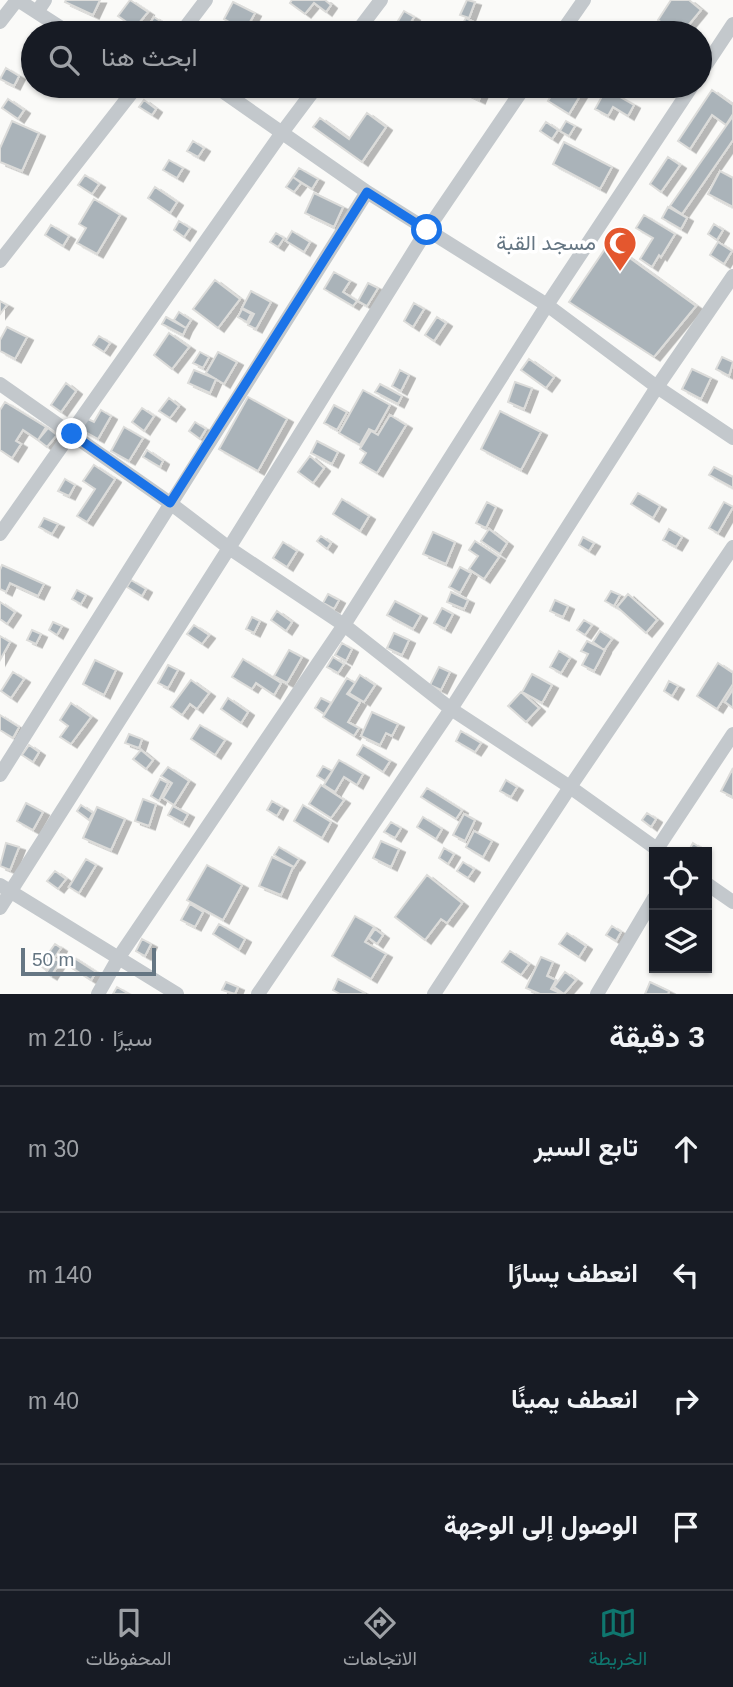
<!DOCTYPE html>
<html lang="ar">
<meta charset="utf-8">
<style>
body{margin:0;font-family:Helvetica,Vazirmatn,sans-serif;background:#242831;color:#f1f3f6;direction:rtl}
.controls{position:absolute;right:21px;bottom:21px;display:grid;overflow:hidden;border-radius:0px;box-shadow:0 2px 5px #0004}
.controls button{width:63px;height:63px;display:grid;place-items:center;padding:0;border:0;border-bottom:2px solid #363941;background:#171b24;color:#f1f3f6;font:35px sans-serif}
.scale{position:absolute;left:21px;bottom:18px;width:135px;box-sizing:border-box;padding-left:7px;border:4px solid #657683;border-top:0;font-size:19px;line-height:24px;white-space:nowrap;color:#657683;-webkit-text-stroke:5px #fff;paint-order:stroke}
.stop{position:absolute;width:21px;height:21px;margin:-16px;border:5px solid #1a73e8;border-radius:50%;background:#fff}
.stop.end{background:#1a73e8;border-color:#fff;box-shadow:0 2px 7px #0008}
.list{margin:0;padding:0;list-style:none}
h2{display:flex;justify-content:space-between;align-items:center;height:91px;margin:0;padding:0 28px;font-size:30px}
h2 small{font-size:23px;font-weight:400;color:#9ea1a6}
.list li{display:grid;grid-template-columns:46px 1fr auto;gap:21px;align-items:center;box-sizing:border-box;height:126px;padding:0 28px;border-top:2px solid #363941}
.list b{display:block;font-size:26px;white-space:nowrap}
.list em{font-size:23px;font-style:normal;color:#9ea1a6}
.icon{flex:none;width:38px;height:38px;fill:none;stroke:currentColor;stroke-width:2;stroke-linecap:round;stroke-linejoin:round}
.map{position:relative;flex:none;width:733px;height:994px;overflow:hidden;direction:ltr}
.search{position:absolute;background:#171b24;box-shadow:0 2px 5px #0004;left:21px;right:21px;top:21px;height:77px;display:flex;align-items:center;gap:18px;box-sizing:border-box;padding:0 24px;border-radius:38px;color:#9ea1a6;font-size:26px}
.sheet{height:595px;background:#171b24}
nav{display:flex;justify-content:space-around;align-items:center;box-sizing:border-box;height:98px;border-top:2px solid #363941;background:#171b24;font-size:19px;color:#9ea1a6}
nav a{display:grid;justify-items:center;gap:4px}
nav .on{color:#0f766e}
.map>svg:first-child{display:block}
</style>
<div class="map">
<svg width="733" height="994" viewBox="0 0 733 994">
<defs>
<filter id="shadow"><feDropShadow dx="6" dy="3.5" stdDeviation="0" flood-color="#0004"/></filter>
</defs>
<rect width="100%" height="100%" fill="#fafaf8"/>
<path fill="#aab3b9" stroke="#dcdcda" stroke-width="2" filter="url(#shadow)" d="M66 0H100L93 15 65 2Z
M130 0 148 12 135 28 118 16Z
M292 0H325L331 5 326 12 314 3 305 14 290 3Z
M467 0 475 2 469 18 460 15Z
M671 0H689L701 10 682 33H675L658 20Z
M233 2 255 13 245 31 224 19Z
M404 11 414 17 408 27 398 21Z
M154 17 166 25 160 33 147 28Z
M466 18 483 27 479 33H457Z
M275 22 292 33H267Z
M512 24 529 33H507Z
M6 68 19 76 14 86 0 79Z
M468 86H485L479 100 465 93Z
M557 86H566L570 89 572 86H586L569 114 548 101Z
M590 86H605L600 93Z
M606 89 634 105 628 116 613 107 608 116 595 109Z
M712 90 733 105V114L726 125 712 115 690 149 678 141Z
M8 99 24 110 18 119 2 108Z
M144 100 156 109 152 115 139 107Z
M367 113 386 127 362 162 313 127 320 118 349 139Z
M733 116V140L682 214 670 206Z
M12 121 39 133 22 171 0 162V148Z
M566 121 575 126 569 136 560 131Z
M546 122 558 130 552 139 540 131Z
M193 141 204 148 198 157 187 151Z
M564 142 612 167 600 189 553 164Z
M668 157 680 165 661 192 650 184Z
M169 160 183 168 177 178 163 170Z
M299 168 318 179 312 189 293 177Z
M720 171 733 178V207L708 194Z
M85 175 99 184 92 194 78 185Z
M293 177 301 183 294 192 286 187Z
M155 187 177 202 170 213 148 198Z
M314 193 343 207 334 227 305 213Z
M94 199 120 215 97 254 77 243 86 228 79 224Z
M668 207 687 218 681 229 662 218Z
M644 215 675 234 661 257 659 255 652 267 640 259 653 238 636 228Z
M179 221 190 228 184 237 174 230Z
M714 224 723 230 717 240 708 234Z
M51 225 69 236 63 246 45 235Z
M292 231 310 242 304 252 286 241Z
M276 233 284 238 278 247 270 242Z
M718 242 732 251 724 264 710 255Z
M609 243 696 306 654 357 569 302Z
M334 272 350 281 343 292 357 301 353 306 324 289Z
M215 280 240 299 218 328 193 309Z
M368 283 378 288 367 306 358 301Z
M251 291 271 302 256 329 248 325 254 314 242 308Z
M0 301 7 305 0 314Z
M414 303 424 309 413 327 404 321Z
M242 309 251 314 247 322 238 317Z
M179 312 191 320 186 328 174 320Z
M166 317 186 328 183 335 162 324Z
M437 317 446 323 434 341 425 335Z
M7 327 27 337 15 359 0 351V340Z
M169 333 189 347 172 369 154 355Z
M99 336 110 343 104 352 93 345Z
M200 352 209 357 203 368 193 363Z
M218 352 237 362 224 384 206 373Z
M722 357 733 362 729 376 716 369Z
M529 359 554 377 546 388 521 370Z
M692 369 711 378 701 399 682 389Z
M194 370 216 379 210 393 188 383Z
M400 370 409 375 401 391 392 386Z
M515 382 532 388 524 409 508 402Z
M66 383 76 391 61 412 51 405Z
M380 384 402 396 398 404 375 392Z
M363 390 390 405 375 432 369 429 360 445 339 433Z
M248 397 287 419 258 471 219 449Z
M169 398 179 406 170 418 159 411Z
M5 402 46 427 38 440 23 430 16 441 21 444 12 458 0 450V410Z
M334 405 347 412 337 430 324 423Z
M142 408 154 416 144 431 132 422Z
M101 410 111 416 98 439 80 429 86 418 94 422Z
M500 411 541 432 521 470 481 449Z
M390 415 406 425 377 473 360 463 366 453 360 449 371 431 378 435Z
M195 422 206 429 200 439 189 431Z
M124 427 143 438 129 461 111 451Z
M48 428 57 435 47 447 38 440Z
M317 441 338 452 332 464 311 453Z
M147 450 163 461 160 467 143 457Z
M310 456 324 468 313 483 298 472Z
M94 465 115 479 87 522 77 516 95 489 83 481Z
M714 467 733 477V488L709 475Z
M65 479 75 485 69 496 58 491Z
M638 493 660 506 653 518 631 504Z
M342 499 369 516 360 531 333 514Z
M487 502 496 507 486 528 476 523Z
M724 502 733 507 718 533 709 528Z
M44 518 58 524 52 534 39 527Z
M489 529 507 543 500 554 481 541Z
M669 529 682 537 676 547 663 540Z
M433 532 455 542 446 564 423 554Z
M321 536 331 543 327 549 317 541Z
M583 537 594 543 589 551 579 545Z
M475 541 499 557 484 579 469 569 478 556 469 550Z
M283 542 297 551 287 567 273 558Z
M2 565 44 584 38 596 10 583 6 592 0 589V570Z
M460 567 471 573 460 593 449 587Z
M131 580 146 589 142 596 127 587Z
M77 590 86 595 81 604 72 599Z
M611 591 620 595 614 606 605 601Z
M451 592 468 600 464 609 447 602Z
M328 594 339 600 334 609 323 603Z
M628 594 657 620 646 633 617 607Z
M555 600 568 606 563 617 550 611Z
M395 601 421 615 413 629 387 615Z
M0 602 15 612 7 624 0 619Z
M442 608 453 614 445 629 434 623Z
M277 611 292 622 286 631 271 620Z
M252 617 260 621 254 633 246 629Z
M584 620 592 625 585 635 577 630Z
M53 622 62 626 57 635 49 630Z
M194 625 209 635 202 644 187 634Z
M32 630 41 634 36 644 27 640Z
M600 631 612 639 604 650 593 642Z
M394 633 409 640 402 655 387 648Z
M0 636 10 642 0 660Z
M587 641 605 650 594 671 582 665 588 654 581 651Z
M342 643 352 649 346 661 335 655Z
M289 650 302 657 287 683 274 676Z
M559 651 570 658 561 673 550 667Z
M333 657 344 664 338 673 327 667Z
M243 659 281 683 274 695 256 683 252 689 232 677Z
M95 660 116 670 104 695 83 684Z
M718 663 733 673V684L717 709 697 696Z
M168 665 178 670 168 688 158 683Z
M439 667 450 672 441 690 430 685Z
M13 672 24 679 11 698 1 691Z
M532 674 552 685 542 703 522 692Z
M360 675 375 685 364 702 349 693Z
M347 678 355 683 347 694 360 702 348 722 359 728 354 736 323 717Z
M191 680 209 693 197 709 190 704 182 715 171 707Z
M669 681 678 686 672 696 664 691Z
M733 689V708L725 702Z
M521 692 539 708 526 722 508 706Z
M228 698 248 712 241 723 221 709Z
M321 698 331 703 324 714 315 708Z
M71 703 91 717 71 744 60 737 68 726 60 720Z
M372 712 398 724 392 736 386 733 380 745 361 736Z
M0 715 19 727 13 738 0 730Z
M200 725 225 740 215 755 191 739Z
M461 731 481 743 475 752 456 741Z
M129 734 142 739 139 748 125 743Z
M29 745 39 752 33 762 22 755Z
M363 745 390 761 383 772 357 755Z
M141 750 153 760 146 769 133 759Z
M339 760 363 774 357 785 344 777 335 792 324 785Z
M323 766 332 771 325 781 317 776Z
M168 767 189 781 174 805 163 798 172 783 161 776Z
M733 768V797L721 791Z
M160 779 168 783 159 801 151 796Z
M506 780 517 787 511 797 500 791Z
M321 785 344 800 331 818 309 804Z
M427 788 462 810 456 819 421 797Z
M143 799 156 804 149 826 135 821Z
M272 801 282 807 277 816 267 810Z
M26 803 43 812 33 830 17 821Z
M81 805 93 813 89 820 77 811Z
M303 805 331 822 322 838 294 821Z
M173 806 188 814 183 823 168 815Z
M97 807 125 819 111 850 83 838Z
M647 813 656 819 651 827 642 820Z
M464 814 475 820 465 841 453 835Z
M423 817 442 829 436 839 417 827Z
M391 822 401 828 395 838 384 832Z
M474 831 492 841 483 857 466 847Z
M381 841 399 849 391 867 373 858Z
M6 843 19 847 10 870 0 866Z
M693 843 704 850 703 852H688Z
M279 847 299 859 294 867 274 855Z
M444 848 454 854 448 864 439 858Z
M272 857 293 867 281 895 259 886Z
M86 859 96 865 79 893 69 887Z
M463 862 474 869 468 878 457 871Z
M207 865 242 885 223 920 187 900Z
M55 871 66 879 58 889 47 881Z
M427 875 462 903 447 923 441 919 425 940 395 917Z
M190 904 203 912 195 927 181 920Z
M355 916 374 927 365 942 386 954 371 979 332 956Z
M219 924 245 939 239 950 213 934Z
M612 926 621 932 616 941 606 935Z
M375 929 383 935 377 944 369 938Z
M567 933 586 946 579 957 559 944Z
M142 939 151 944 145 956 136 951Z
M55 944 61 948 46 970 40 965Z
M510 951 529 964 521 975 502 962Z
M71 956 96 972 91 980 66 964Z
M541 957 553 962 547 976 556 980 551 989 562 994H540L526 988Z
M55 959 60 962 51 976 46 973Z
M565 972 576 980 564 994 554 987Z
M338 979 365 993V994H340L333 990Z
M226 982 238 987 235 994 222 990Z
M650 982 669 991 668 994H645Z
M117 987 129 994H113Z"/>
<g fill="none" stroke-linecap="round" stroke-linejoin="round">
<path stroke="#c3c8cc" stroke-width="14" d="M18 0 69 33
M37 12 45 0
M0 22 17 0
M181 33 206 0
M356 33 381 0
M561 33 584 0
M700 74 733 24
M215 86 367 192 547 305 657 387 733 438
M0 261 137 86
M0 384 170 503 229 548 344 625 451 709 570 787 661 852
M0 534 281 134 317 86
M0 775 367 192
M657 849 733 734
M707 884 733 902
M0 885 177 994
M0 908 229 548 427 230 525 86
M98 994 119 957 344 625 547 305 692 86
M258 994 451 709 657 387 733 276
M434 994 570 787 733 547
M597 994 654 898"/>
</g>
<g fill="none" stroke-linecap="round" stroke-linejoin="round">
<path stroke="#1a73e8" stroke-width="9" d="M72 434 170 503 367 192 427 230"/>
</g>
<defs>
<symbol id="mosque-pin" viewBox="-11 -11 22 30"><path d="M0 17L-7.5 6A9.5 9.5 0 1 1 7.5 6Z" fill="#e4572e" stroke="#fff"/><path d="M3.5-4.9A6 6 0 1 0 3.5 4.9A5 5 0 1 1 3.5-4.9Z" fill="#fff"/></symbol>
</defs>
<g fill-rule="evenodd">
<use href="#mosque-pin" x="601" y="224" width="38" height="52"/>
</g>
<g text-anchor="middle" stroke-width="7" stroke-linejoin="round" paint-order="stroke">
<g font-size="21" fill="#657683" stroke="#fff" text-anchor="end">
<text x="596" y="250">مسجد القبة</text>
</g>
</g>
</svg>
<div class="controls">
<button><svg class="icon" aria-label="locate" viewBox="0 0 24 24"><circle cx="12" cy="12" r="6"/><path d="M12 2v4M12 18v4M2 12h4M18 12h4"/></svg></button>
<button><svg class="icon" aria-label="layers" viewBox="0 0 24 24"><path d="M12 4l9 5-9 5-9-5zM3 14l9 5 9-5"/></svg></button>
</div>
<div class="scale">50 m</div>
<div class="stop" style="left:427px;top:230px"></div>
<div class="stop end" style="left:72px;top:434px"></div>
<div class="search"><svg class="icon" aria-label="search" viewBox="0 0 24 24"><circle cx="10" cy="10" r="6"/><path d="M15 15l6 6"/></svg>ابحث هنا</div>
</div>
<section class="sheet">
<h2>3 دقيقة<small>سيرًا · 210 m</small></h2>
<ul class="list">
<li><svg class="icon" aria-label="ahead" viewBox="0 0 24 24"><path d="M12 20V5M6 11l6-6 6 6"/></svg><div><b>تابع السير</b></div><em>30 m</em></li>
<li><svg class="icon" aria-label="left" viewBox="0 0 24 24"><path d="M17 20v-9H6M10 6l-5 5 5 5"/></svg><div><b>انعطف يسارًا</b></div><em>140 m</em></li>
<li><svg class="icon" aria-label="right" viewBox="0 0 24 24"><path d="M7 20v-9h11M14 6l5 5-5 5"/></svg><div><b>انعطف يمينًا</b></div><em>40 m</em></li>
<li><svg class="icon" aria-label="arrive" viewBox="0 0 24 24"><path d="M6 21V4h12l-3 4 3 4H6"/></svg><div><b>الوصول إلى الوجهة</b></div></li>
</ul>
</section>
<nav>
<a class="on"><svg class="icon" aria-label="map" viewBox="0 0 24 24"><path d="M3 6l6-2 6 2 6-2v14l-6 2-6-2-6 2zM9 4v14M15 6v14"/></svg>الخريطة</a>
<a><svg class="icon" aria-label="directions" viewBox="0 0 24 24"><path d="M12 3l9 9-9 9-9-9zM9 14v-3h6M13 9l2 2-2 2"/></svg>الاتجاهات</a>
<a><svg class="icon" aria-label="saved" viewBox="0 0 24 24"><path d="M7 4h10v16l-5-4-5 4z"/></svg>المحفوظات</a>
</nav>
